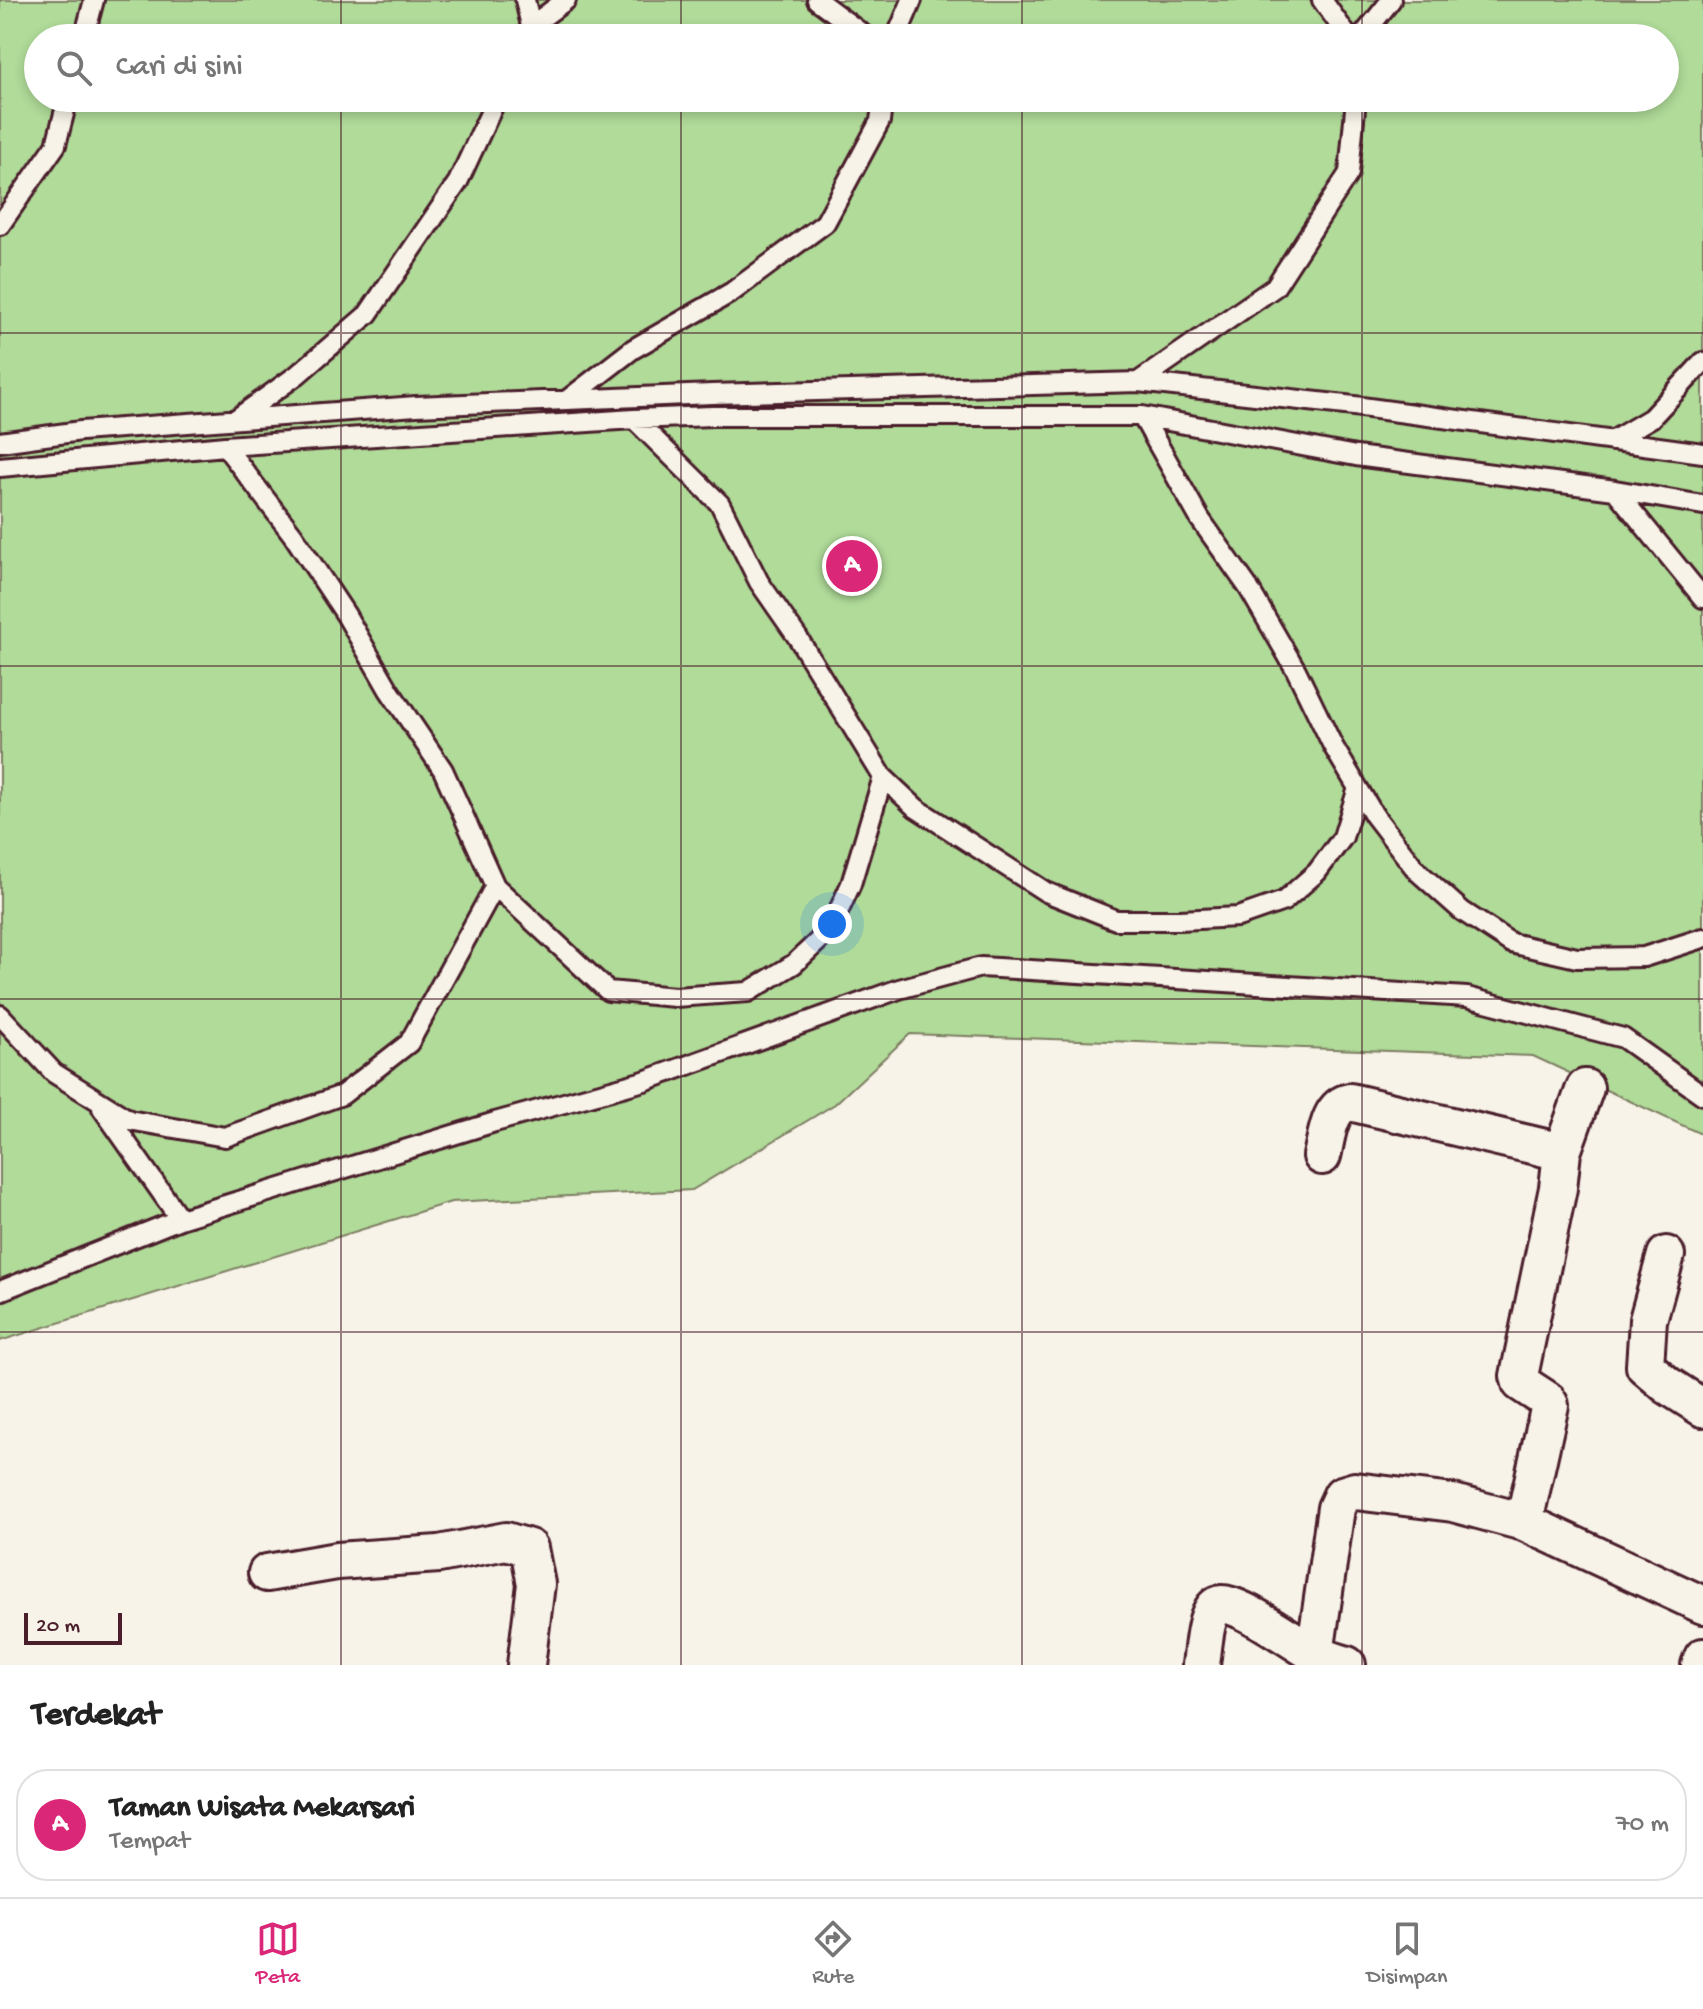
<!DOCTYPE html>
<html lang="id">
<style>
body{margin:0;font-family:"Gochi Hand",sans-serif;background:#f6f6f6;color:#222}
.scale{position:absolute;left:24px;bottom:20px;width:98px;box-sizing:border-box;padding-left:8px;border:4px solid #4a1f2b;border-top:0;font-size:22px;line-height:28px;white-space:nowrap;color:#4a1f2b;-webkit-text-stroke:6px #f7f3e8;paint-order:stroke}
.you{position:absolute;left:832px;top:924px;width:28px;height:28px;margin:-20px;border:6px solid #fff;border-radius:50%;background:#1a73e8;box-shadow:0 0 0 12px #1a73e833}
.badge{display:grid;place-items:center;width:52px;height:52px;border-radius:50%;background:#db2777;color:#fff;font-size:26px;font-weight:700}
.pin{position:absolute;translate:-50% -50%;border:4px solid #fff;box-shadow:0 2px 8px #0006}
.list{margin:0;padding:0;list-style:none}
h2{display:flex;justify-content:space-between;align-items:center;height:104px;margin:0;padding:0 32px;font-size:34px}
h2 small{font-size:26px;font-weight:400;color:#767676}
.list li{display:grid;grid-template-columns:52px 1fr auto;gap:24px;align-items:center;box-sizing:border-box;height:112px;margin:0 16px 16px;padding:0 16px;border:2px solid #e0e0e0;border-radius:32px}
.list b{display:block;font-size:30px;white-space:nowrap}
.list p{margin:0;font-size:26px;white-space:nowrap;color:#767676}
.list em{font-size:26px;font-style:normal;color:#767676}
.icon{flex:none;width:44px;height:44px;fill:none;stroke:currentColor;stroke-width:2;stroke-linecap:round;stroke-linejoin:round}
.map{position:relative;flex:none;width:1703px;height:1665px;overflow:hidden}
.search{position:absolute;background:#fff;box-shadow:0 4px 12px #0003;left:24px;right:24px;top:24px;height:88px;display:flex;align-items:center;gap:20px;box-sizing:border-box;padding:0 28px;border-radius:44px;color:#767676;font-size:30px}
.sheet{height:232px;background:#fff}
nav{display:flex;justify-content:space-around;align-items:center;box-sizing:border-box;height:112px;border-top:2px solid #e0e0e0;background:#fff;font-size:22px;color:#767676}
nav a{display:grid;justify-items:center;gap:4px}
nav .on{color:#db2777}
.map>svg:first-child{display:block}
</style>
<div class="map">
<svg width="1703" height="1665" viewBox="0 0 1703 1665">
<rect width="100%" height="100%" fill="#f7f3e8"/>
<filter id="ink" filterUnits="userSpaceOnUse"><feTurbulence type="fractalNoise" baseFrequency=".0125" numOctaves="2"/><feDisplacementMap in="SourceGraphic" scale="16" xChannelSelector="R" yChannelSelector="G"/><feConvolveMatrix kernelMatrix="1 2 1 2 8 2 1 2 1" color-interpolation-filters="sRGB"/></filter>
<g filter="url(#ink)">
<path fill="#b0db99" stroke="#7d7d62" stroke-width="2" fill-rule="evenodd" d="M0 0H1703V1135L1533 1056 910 1034 835 1104 692 1190 451 1202 0 1341ZM38 38H1665V98H38Z"/>
<g fill="none" stroke-linecap="round" stroke-linejoin="round">
<defs>
<path id="lane" d="M525 0 531 26 525 38
M817 0 868 38
M1322 0 1349 38
M531 26 566 0
M84 38 94 0
M896 38 912 0
M1361 38 1391 0
M0 225 56 145 68 98
M1138 382 1275 287 1349 173 1356 98
M567 400 633 349 732 292 825 223 880 121 883 98
M1142 416 1200 519 1248 587 1296 670 1333 746 1374 815 1417 871 1462 911 1511 943 1577 958 1644 957 1703 938
M236 419 297 375 368 314 458 182 497 98
M634 419 720 504 759 582 798 638 883 777 916 808 1046 892 1116 920H1180L1238 917 1284 901 1317 872 1343 837 1358 788
M1612 441 1651 418 1703 362
M0 442 81 431 416 406 712 394 1138 382 1354 406 1703 453
M0 467 225 446 634 419 712 416H1142L1356 456 1615 490 1703 505
M1615 490 1703 598
M495 886 608 991 675 997 748 992 794 964 830 930 851 884 883 777
M0 1015 54 1073 129 1120 225 1137 342 1095 409 1043 495 886 443 770 389 690 346 615 293 535 225 446
M180 1219 495 1122 644 1081 899 989 981 967 1467 997 1623 1038 1703 1095
M0 1291 180 1219 102 1108"/>
<path id="street" d="M1322 1156C1327 1137 1328 1106 1350 1102L1562 1152
M1666 1255 1648 1320 1645 1366 1667 1385 1703 1408
M1524 1522 1550 1405 1547 1400 1521 1383 1519 1376 1558 1188 1562 1152 1585 1088
M267 1573 337 1561 439 1554 506 1541 529 1548 536 1584 526 1665
M1315 1654 1336 1508 1342 1495 1355 1491 1453 1503 1524 1522 1703 1605
M1201 1665C1203 1652 1205 1611 1217 1605 1233 1597 1295 1643 1312 1652 1323 1658 1335 1661 1347 1665
M1700 1665 1703 1657"/>
</defs>
<use href="#lane" stroke="#4a1f2b" stroke-width="24"/>
<use href="#street" stroke="#4a1f2b" stroke-width="42"/>
<use href="#lane" stroke="#f7f3e8" stroke-width="18"/>
<use href="#street" stroke="#f7f3e8" stroke-width="36"/>
</g>
</g>
<path fill="none" stroke="#4a1f2b" stroke-width="2" stroke-opacity="0.55" d="M341 0V38M681 0V38M1022 0V38M1362 0V38M341 98V1665M681 98V1665M1022 98V1665M1362 98V1665M0 333H1703M0 666H1703M0 999H1703M0 1332H1703"/>
</svg>
<div class="scale">20 m</div>
<div class="you"></div>
<div class="pin badge" style="left:852px;top:566px">A</div>
<div class="search"><svg class="icon" aria-label="search" viewBox="0 0 24 24"><circle cx="10" cy="10" r="6"/><path d="M15 15l6 6"/></svg>Cari di sini</div>
</div>
<section class="sheet">
<h2>Terdekat<small></small></h2>
<ul class="list">
<li><span class="badge">A</span><div><b>Taman Wisata Mekarsari</b><p>Tempat</p></div><em>70 m</em></li>
</ul>
</section>
<nav>
<a class="on"><svg class="icon" aria-label="map" viewBox="0 0 24 24"><path d="M3 6l6-2 6 2 6-2v14l-6 2-6-2-6 2zM9 4v14M15 6v14"/></svg>Peta</a>
<a><svg class="icon" aria-label="directions" viewBox="0 0 24 24"><path d="M12 3l9 9-9 9-9-9zM9 14v-3h6M13 9l2 2-2 2"/></svg>Rute</a>
<a><svg class="icon" aria-label="saved" viewBox="0 0 24 24"><path d="M7 4h10v16l-5-4-5 4z"/></svg>Disimpan</a>
</nav>
